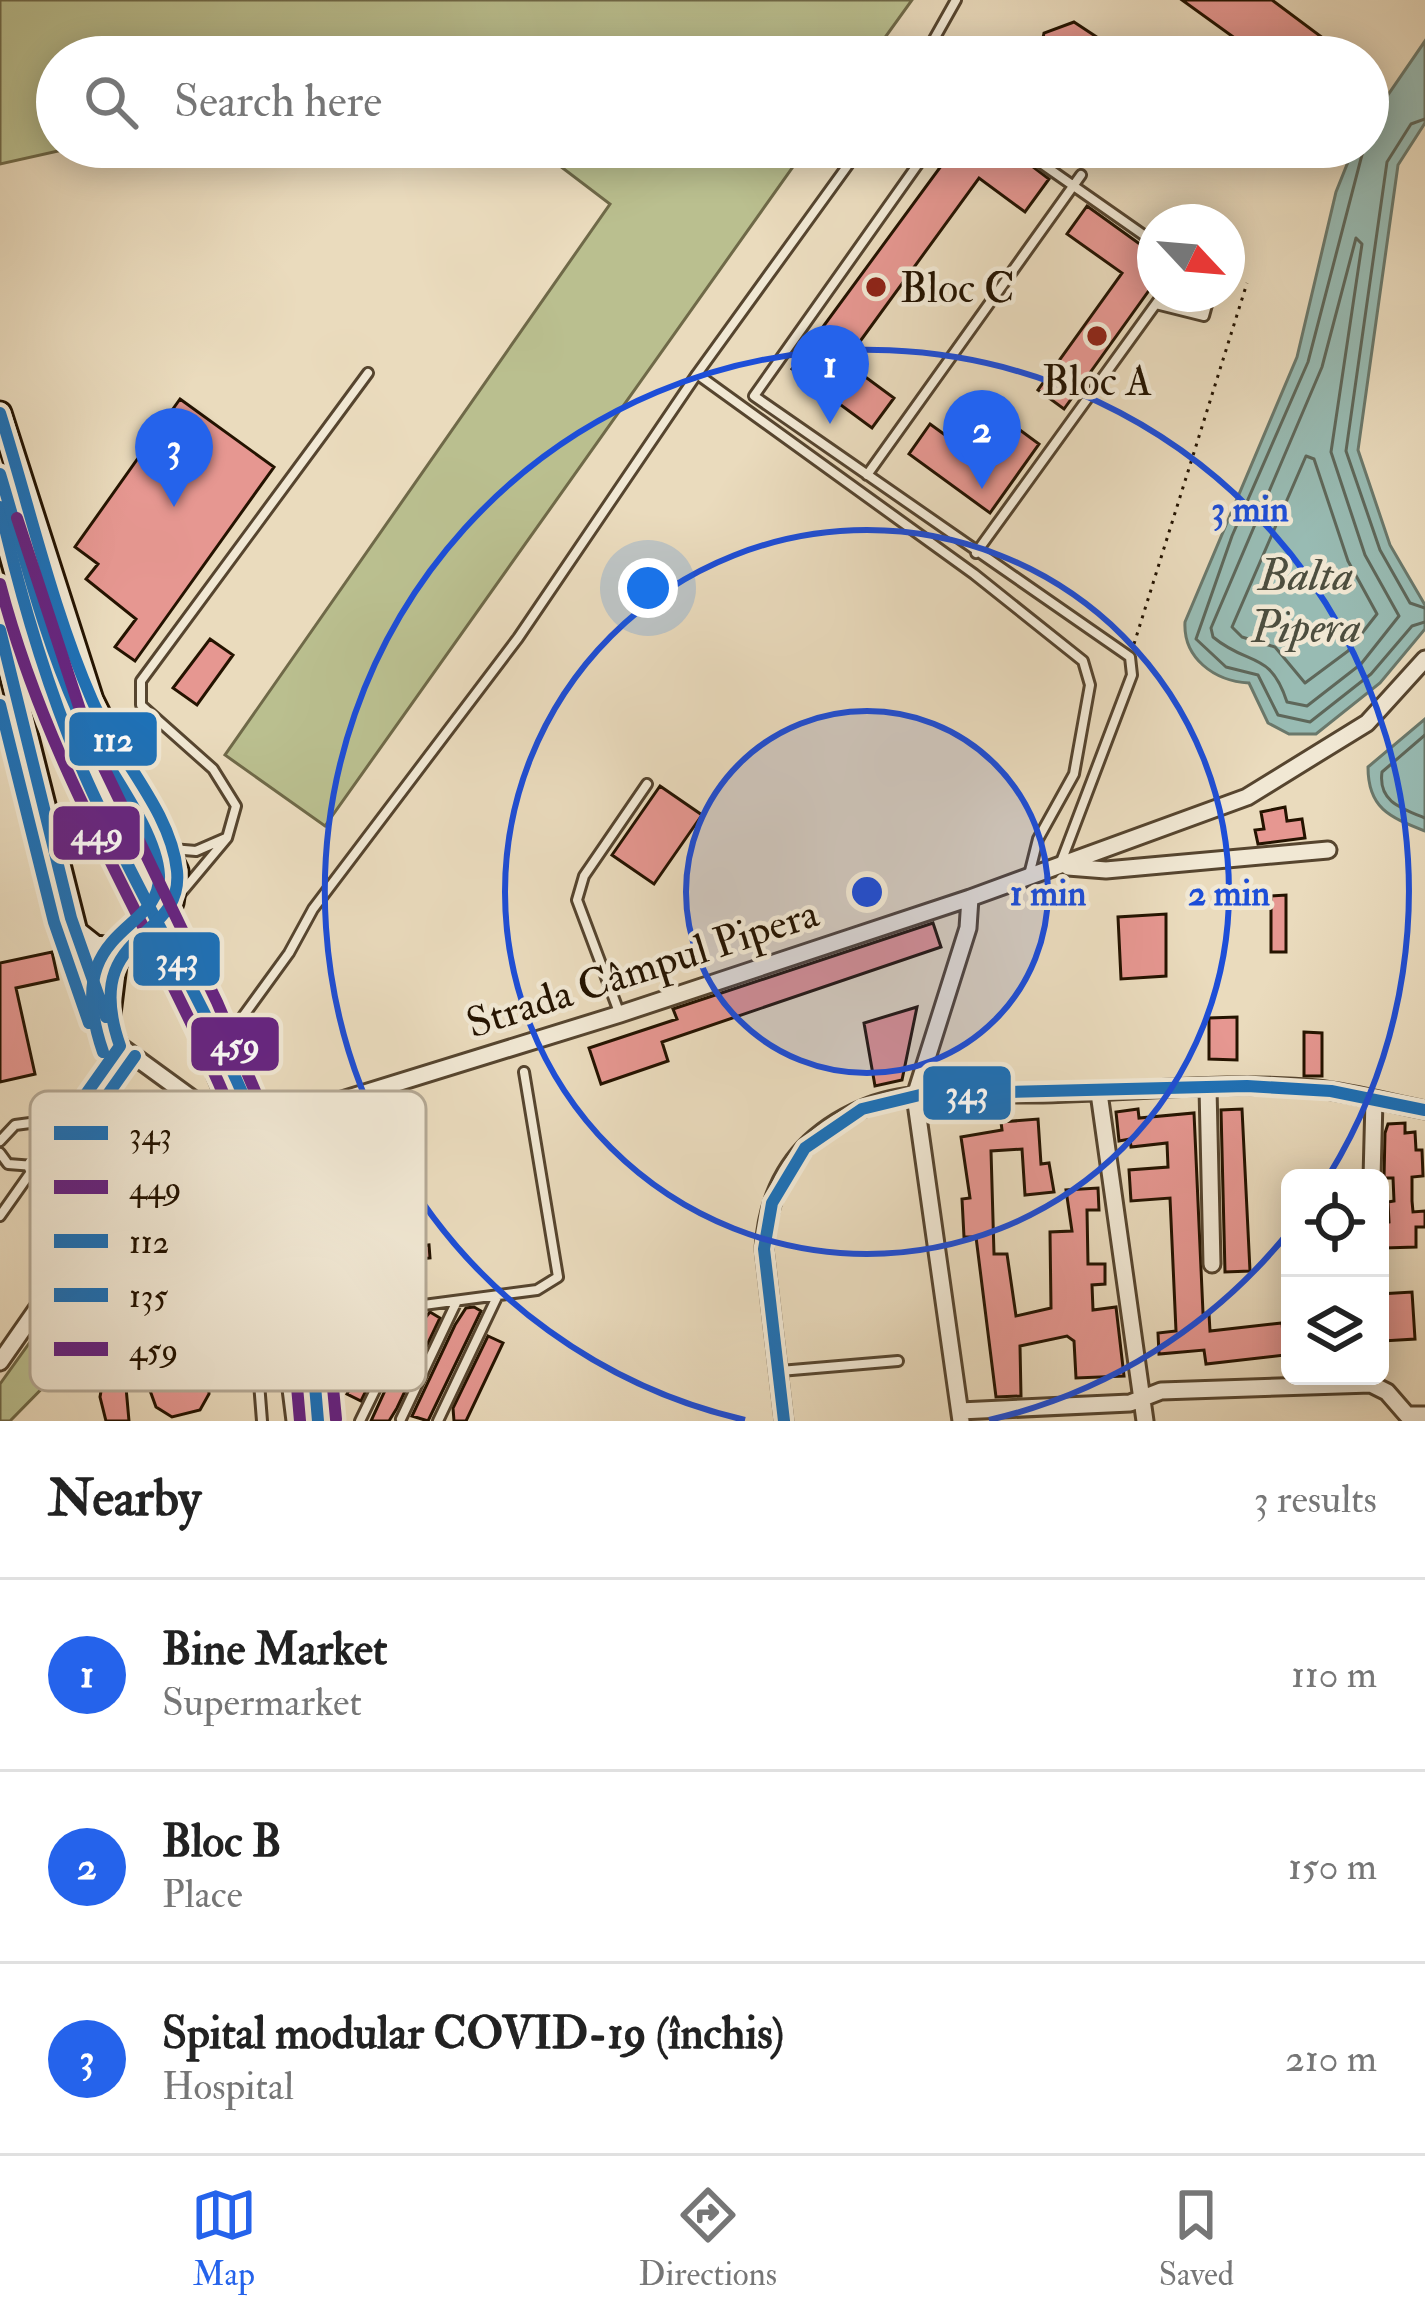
<!DOCTYPE html>
<meta charset="utf-8">
<style>
body{margin:0;font-family:"IM FELL Double Pica",serif;background:#f6f6f6;color:#222}
.controls{position:absolute;right:36px;bottom:36px;display:grid;overflow:hidden;border-radius:18px;box-shadow:0 6px 30px #0003}
.controls button{width:108px;height:108px;display:grid;place-items:center;padding:0;border:0;border-bottom:3px solid #e0e0e0;background:#fff;color:#222;font:60px sans-serif}
.compass{position:absolute;left:1137px;top:204px;width:108px;height:108px;border-radius:50%;background:#fff;box-shadow:0 6px 30px #0003;rotate:116deg}
.you{position:absolute;left:648px;top:588px;width:42px;height:42px;margin:-30px;border:9px solid #fff;border-radius:50%;background:#1a73e8;box-shadow:0 0 0 18px #1a73e833}
.badge{display:grid;place-items:center;width:78px;height:78px;border-radius:50%;background:#2563eb;color:#fff;font-size:39px;font-weight:700}
.pin{position:absolute;translate:-50% -99px;filter:drop-shadow(0 3px 6px #0008)}
.pin::after{content:'';position:absolute;top:63px;width:42px;height:36px;background:inherit;clip-path:polygon(0 0,100% 0,50% 100%)}
.list{margin:0;padding:0;list-style:none}
h2{display:flex;justify-content:space-between;align-items:center;height:156px;margin:0;padding:0 48px;font-size:51px}
h2 small{font-size:39px;font-weight:400;color:#767676}
.list li{display:grid;grid-template-columns:78px 1fr auto;gap:36px;align-items:center;box-sizing:border-box;height:192px;padding:0 48px;border-top:3px solid #e0e0e0}
.list b{display:block;font-size:45px;white-space:nowrap}
.list p{margin:0;font-size:39px;white-space:nowrap;color:#767676}
.list em{font-size:39px;font-style:normal;color:#767676}
.icon{flex:none;width:66px;height:66px;fill:none;stroke:currentColor;stroke-width:2;stroke-linecap:round;stroke-linejoin:round}
.map{position:relative;flex:none;width:1425px;height:1421px;overflow:hidden}
.search{position:absolute;background:#fff;box-shadow:0 6px 30px #0003;left:36px;right:36px;top:36px;height:132px;display:flex;align-items:center;gap:30px;box-sizing:border-box;padding:0 42px;border-radius:66px;color:#767676;font-size:45px}
.sheet{height:732px;background:#fff}
nav{display:flex;justify-content:space-around;align-items:center;box-sizing:border-box;height:168px;border-top:3px solid #e0e0e0;background:#fff;font-size:33px;color:#767676}
nav a{display:grid;justify-items:center;gap:6px}
nav .on{color:#2563eb}
.map>svg:first-child{display:block}
</style>
<div class="map">
<svg width="1425" height="1421" viewBox="0 0 1425 1421">
<rect width="100%" height="100%" fill="#eadbbd"/>
<filter id="stains"><feTurbulence type="fractalNoise" baseFrequency=".00167" numOctaves="4"/><feColorMatrix values="0 0 0 0 .2 0 0 0 0 .09 0 0 0 0 .02 0 0 0 .5 -.17"/></filter>
<radialGradient id="worn" r=".72"><stop offset=".6" stop-color="#630" stop-opacity="0"/><stop offset="1" stop-color="#630" stop-opacity=".3"/></radialGradient>
<path fill="#babf8f" stroke="#6f6948" stroke-width="3" d="M0 0H912L871 57H57V147H76L0 164Z
M535 147H807L325 826 225 755 610 204Z
M213 1144 232 1155 246 1181 10 1421H0V1384L113 1226 173 1155Z"/>
<path fill="#98bbb3" stroke="#6a786b" stroke-width="3" d="M1425 41V123L1398 165 1358 450 1390 545 1425 605V629L1380 683 1316 734H1289L1268 723 1249 683C1214 681 1183 658 1185 622L1297 357 1336 192 1354 147H1368V124Z
M1425 719V831C1389 817 1368 808 1368 767Z"/>
<g fill="none" stroke-linecap="round" stroke-linejoin="round">
<path stroke="#5e675a" stroke-width="3" d="M1425 119 1411 124 1387 162 1346 451 1380 550 1410 603 1425 608
M1364 147 1308 362 1232 536 1196 639 1226 667 1258 675 1278 715 1310 722 1371 674 1412 626 1425 622
M1356 238 1362 244 1331 452 1365 555 1399 616 1361 664 1307 706 1287 702C1270 650 1249 667 1213 637L1211 628 1322 367Z
M1306 456 1314 459 1348 561 1377 614 1348 651 1305 683 1275 647 1242 637 1232 627Z
M1425 735 1382 772C1378 801 1400 808 1425 818"/>
</g>
<path fill="#e69791" stroke="#241300" stroke-width="3" d="M1182 0H1272L1335 47 1328 57H1261Z
M1074 22 1127 57H1039L1044 33Z
M955 147H1007L1049 179 1025 212 979 178 845 362 894 398 872 428 792 369Z
M1087 206 1155 255V282L1064 409 1038 390 1122 273 1067 234Z
M180 399 274 467 135 661 115 647 136 619 86 579 98 564 75 547Z
M930 424 985 464 1013 425 1039 444 990 513 909 454Z
M210 639 233 655 197 705 173 688Z
M660 786 702 815 654 884 612 855Z
M1285 807 1287 821 1302 819 1305 838 1258 844 1255 830 1264 829 1261 812Z
M1286 895V952H1271V896Z
M1166 914V976L1121 979 1118 917Z
M933 923 941 947 662 1042 668 1061 601 1084 589 1048 677 1019 673 1009Z
M52 952 58 979 16 988 35 1074 0 1082V963Z
M917 1007 902 1080 875 1086 864 1023Z
M1237 1017V1060L1209 1059V1018Z
M1304 1032 1322 1033V1076H1304Z
M1138 1109 1139 1118 1194 1113 1203 1313 1209 1314 1210 1331 1282 1323 1285 1355 1206 1364 1204 1350 1159 1354 1158 1333 1176 1331 1170 1198 1131 1201 1129 1170 1168 1167 1167 1143 1131 1147 1130 1139 1119 1141 1116 1112Z
M1242 1109 1250 1271 1225 1272 1221 1110Z
M369 1119 380 1250 429 1245 430 1258 368 1264 367 1254H362L348 1121Z
M1038 1119 1041 1164 1049 1163 1054 1192 1025 1195 1022 1149 991 1151 994 1254H1007L1016 1316 1051 1308 1050 1232 1072 1231 1066 1190 1098 1188 1099 1210H1087L1088 1264H1105V1284L1092 1285 1093 1310 1116 1307 1124 1376 1076 1378 1074 1341 1067 1336 1020 1346 1021 1396 996 1397 976 1237H964L962 1199 970 1198 961 1137 1002 1130 1001 1122Z
M1405 1123V1133L1415 1132 1416 1150H1422L1423 1176 1412 1177V1201L1413 1212 1425 1211V1227H1416V1247L1384 1248V1223L1389 1222 1388 1202 1394 1201 1393 1178H1384L1385 1133 1388 1124Z
M1412 1292 1415 1339 1383 1341 1380 1294Z
M474 1307 481 1311 428 1421 412 1416 455 1325 466 1308Z
M430 1312 440 1318 397 1408 389 1421H371L410 1336Z
M144 1322 163 1358 180 1356 199 1363 208 1376 209 1394 200 1410 172 1417 156 1407 148 1385 125 1376 129 1421H106L100 1397 105 1368 119 1342Z
M383 1322 396 1329 361 1401 347 1394Z
M488 1336 503 1343 466 1421H454L453 1408Z"/>
<g fill="none" stroke-linecap="round" stroke-linejoin="round">
<defs>
<path id="service" d="M924 57 956 0
M930 147 754 396 1130 657 1132 675 1061 862
M1018 147 1155 243
M1156 304 1204 316 1210 294
M697 374 974 574 1083 661 1090 685 1074 774 1038 839 1029 875
M867 475 1081 175
M976 553 1163 294
M172 849 196 851 226 838
M181 893 227 838 236 806 213 769 141 705V681L368 373
M619 1012 577 900 584 876 647 784
M223 1044 289 953 313 909 518 638 697 374 861 147
M215 1057 212 1076 231 1122
M0 1141 15 1125 68 1118
M0 1153 8 1164 34 1166
M0 1216 119 1047
M220 1227 228 1322
M255 1346C221 1314 186 1311 195 1256L228 1216 235 1215 247 1229 262 1421
M780 1371 898 1361
M401 1419 456 1303
M360 1421 416 1306 537 1290 558 1277 524 1072
M438 1421 497 1297"/>
<path id="minor" d="M1068 867 1106 870 1328 850
M77 935 120 1046 234 1129 270 1221 295 1421
M1208 1088 1212 1264
M1099 1093 1145 1421
M1372 1178 1374 1100
M0 1362 133 1171 162 1143 287 1117 620 1014 970 898 1247 797 1367 723 1425 659
M960 1411 1130 1403 1161 1391 1371 1384 1387 1392 1407 1415H1425
M784 1421 764 1249C768 1183 800 1136 862 1109 913 1086 979 1095 1034 1094 1127 1093 1224 1080 1317 1089 1353 1093 1390 1103 1425 1110
M961 1421 915 1096 968 928 970 898"/>
<path id="secondary" d="M0 413 92 700 177 871 172 903 122 950 115 965 108 1022
M0 507 10 552
M0 630 76 932 95 947 122 950"/>
</defs>
<use href="#service" stroke="#56452f" stroke-width="14"/>
<use href="#minor" stroke="#56452f" stroke-width="21"/>
<use href="#secondary" stroke="#241300" stroke-width="27"/>
<path stroke="#241300" stroke-width="3" stroke-dasharray="3 6" stroke-linecap="butt" d="M1134 644 1247 283"/>
<use href="#service" stroke="#f1e8d4" stroke-width="8"/>
<use href="#minor" stroke="#f1e8d4" stroke-width="15"/>
<use href="#secondary" stroke="#f1e8d4" stroke-width="21"/>
<defs>
<path id="secondary-bridge" d="M10 552C28 616 44 682 71 743 173 977 306 1154 318 1421"/>
</defs>
<use href="#secondary-bridge" stroke="#241300" stroke-width="27" stroke-linecap="butt"/>
<use href="#secondary-bridge" stroke="#f1e8d4" stroke-width="21"/>
<defs>
<path id="bus-1" d="M0 507C21 599 47 689 85 776 138 896 208 1006 257 1128 294 1221 311 1321 318 1421
M784 1421 764 1249 772 1203 805 1148 862 1109 924 1094 1247 1086 1331 1091 1425 1110"/>
<path id="bus-2" d="M0 584C53 787 165 945 241 1136 277 1227 293 1324 300 1421"/>
<path id="bus-3" d="M0 413C30 508 52 608 92 700 115 755 171 810 177 871 184 943 79 928 120 1046
M0 630 71 918 106 1017
M35 1166 120 1046"/>
<path id="bus-4" d="M0 474C24 553 43 635 77 710 97 757 156 825 159 875 162 934 59 925 103 1052
M0 705 54 922 89 1023
M50 1176 135 1056"/>
<path id="bus-5" d="M17 518 89 737 217 1002 283 1157 327 1325 336 1419"/>
</defs>
<use href="#bus-1" stroke="#f1e8d4" stroke-width="21"/>
<use href="#bus-2" stroke="#f1e8d4" stroke-width="21"/>
<use href="#bus-3" stroke="#f1e8d4" stroke-width="21"/>
<use href="#bus-4" stroke="#f1e8d4" stroke-width="21"/>
<use href="#bus-5" stroke="#f1e8d4" stroke-width="21"/>
<use href="#bus-1" stroke="#1d71b8" stroke-width="12"/>
<use href="#bus-2" stroke="#662483" stroke-width="12"/>
<use href="#bus-3" stroke="#1d71b8" stroke-width="12"/>
<use href="#bus-4" stroke="#1d71b8" stroke-width="12"/>
<use href="#bus-5" stroke="#662483" stroke-width="12"/>
</g>
<circle cx="867" cy="892" r="181" fill="#1d4ed8" fill-opacity=".12"/>
<g fill="none" stroke="#1d4ed8" stroke-width="6">
<circle cx="867" cy="892" r="181"/>
<circle cx="867" cy="892" r="362"/>
<path d="M1288 1233A542 542 0 0 1 989 1420M745 1420A542 542 0 1 1 1329 1175"/>
</g>
<g fill="#8f2418" stroke="#f1e8d4" stroke-width="4.5">
<circle cx="876" cy="287" r="12"/>
<circle cx="1097" cy="336" r="12"/>
</g>
<g text-anchor="middle" stroke-width="9" stroke-linejoin="round" paint-order="stroke">
<g font-size="42" fill="#241300" stroke="#f1e8d4" text-anchor="start">
<text x="900" y="302">Bloc C</text>
<text x="1097" y="395" text-anchor="middle">Bloc A</text>
</g>
<g font-size="42" fill="#241300" stroke="#f1e8d4">
<text transform="translate(642 967) rotate(-18)" y="15">Strada Câmpul Pipera</text>
</g>
<g font-size="45" font-style="italic" fill="#4d4e3f" stroke="#f1e8d4">
<text x="1306" y="590">Balta<tspan x="1306" dy="52">Pipera</tspan></text>
</g>
</g>
<rect x="30" y="1091" width="396" height="300" rx="18" fill="#f1e8d4" stroke="#b4a894" stroke-width="3"/>
<rect x="54" y="1126" width="54" height="14" fill="#1d71b8"/>
<rect x="54" y="1180" width="54" height="14" fill="#662483"/>
<rect x="54" y="1234" width="54" height="14" fill="#1d71b8"/>
<rect x="54" y="1288" width="54" height="14" fill="#1d71b8"/>
<rect x="54" y="1342" width="54" height="14" fill="#662483"/>
<g font-size="33" fill="#241300">
<text x="129" y="1145">343</text>
<text x="129" y="1199">449</text>
<text x="129" y="1253">112</text>
<text x="129" y="1307">135</text>
<text x="129" y="1361">459</text>
</g>
<circle cx="867" cy="892" r="18" fill="#1d4ed8" stroke="#f1e8d4" stroke-width="6"/>
<g font-size="36" text-anchor="middle" font-weight="bold" fill="#1d4ed8" stroke="#f1e8d4" stroke-width="9" stroke-linejoin="round" paint-order="stroke">
<text x="1250" y="521">3 min</text>
<text x="1048" y="905">1 min</text>
<text x="1229" y="905">2 min</text>
</g>
<g stroke="#f1e8d4" stroke-width="4.5">
<rect x="67" y="710" width="92" height="58" rx="12" fill="#1d71b8"/>
<rect x="51" y="804" width="91" height="58" rx="12" fill="#662483"/>
<rect x="131" y="930" width="91" height="58" rx="12" fill="#1d71b8"/>
<rect x="189" y="1015" width="92" height="58" rx="12" fill="#662483"/>
<rect x="921" y="1064" width="92" height="58" rx="12" fill="#1d71b8"/>
</g>
<g font-size="33" text-anchor="middle" font-weight="bold" fill="#fff">
<text x="113" y="751">112</text>
<text x="97" y="845">449</text>
<text x="177" y="971">343</text>
<text x="235" y="1056">459</text>
<text x="967" y="1104">343</text>
</g>
<rect width="100%" height="100%" filter="url(#stains)"/>
<rect width="100%" height="100%" fill="url(#worn)"/>
</svg>
<div class="controls">
<button><svg class="icon" aria-label="locate" viewBox="0 0 24 24"><circle cx="12" cy="12" r="6"/><path d="M12 2v4M12 18v4M2 12h4M18 12h4"/></svg></button>
<button><svg class="icon" aria-label="layers" viewBox="0 0 24 24"><path d="M12 4l9 5-9 5-9-5zM3 14l9 5 9-5"/></svg></button>
</div>
<svg class="compass" viewBox="-18 -18 36 36"><path d="M0-13l5 13h-10z" fill="#e53935"/><path d="M0 13l5-13h-10z" fill="#767676"/></svg>
<div class="you"></div>
<div class="pin badge" style="left:830px;top:424px">1</div>
<div class="pin badge" style="left:982px;top:489px">2</div>
<div class="pin badge" style="left:174px;top:507px">3</div>
<div class="search"><svg class="icon" aria-label="search" viewBox="0 0 24 24"><circle cx="10" cy="10" r="6"/><path d="M15 15l6 6"/></svg>Search here</div>
</div>
<section class="sheet">
<h2>Nearby<small>3 results</small></h2>
<ul class="list">
<li><span class="badge">1</span><div><b>Bine Market</b><p>Supermarket</p></div><em>110 m</em></li>
<li><span class="badge">2</span><div><b>Bloc B</b><p>Place</p></div><em>150 m</em></li>
<li><span class="badge">3</span><div><b>Spital modular COVID-19 (închis)</b><p>Hospital</p></div><em>210 m</em></li>
</ul>
</section>
<nav>
<a class="on"><svg class="icon" aria-label="map" viewBox="0 0 24 24"><path d="M3 6l6-2 6 2 6-2v14l-6 2-6-2-6 2zM9 4v14M15 6v14"/></svg>Map</a>
<a><svg class="icon" aria-label="directions" viewBox="0 0 24 24"><path d="M12 3l9 9-9 9-9-9zM9 14v-3h6M13 9l2 2-2 2"/></svg>Directions</a>
<a><svg class="icon" aria-label="saved" viewBox="0 0 24 24"><path d="M7 4h10v16l-5-4-5 4z"/></svg>Saved</a>
</nav>
